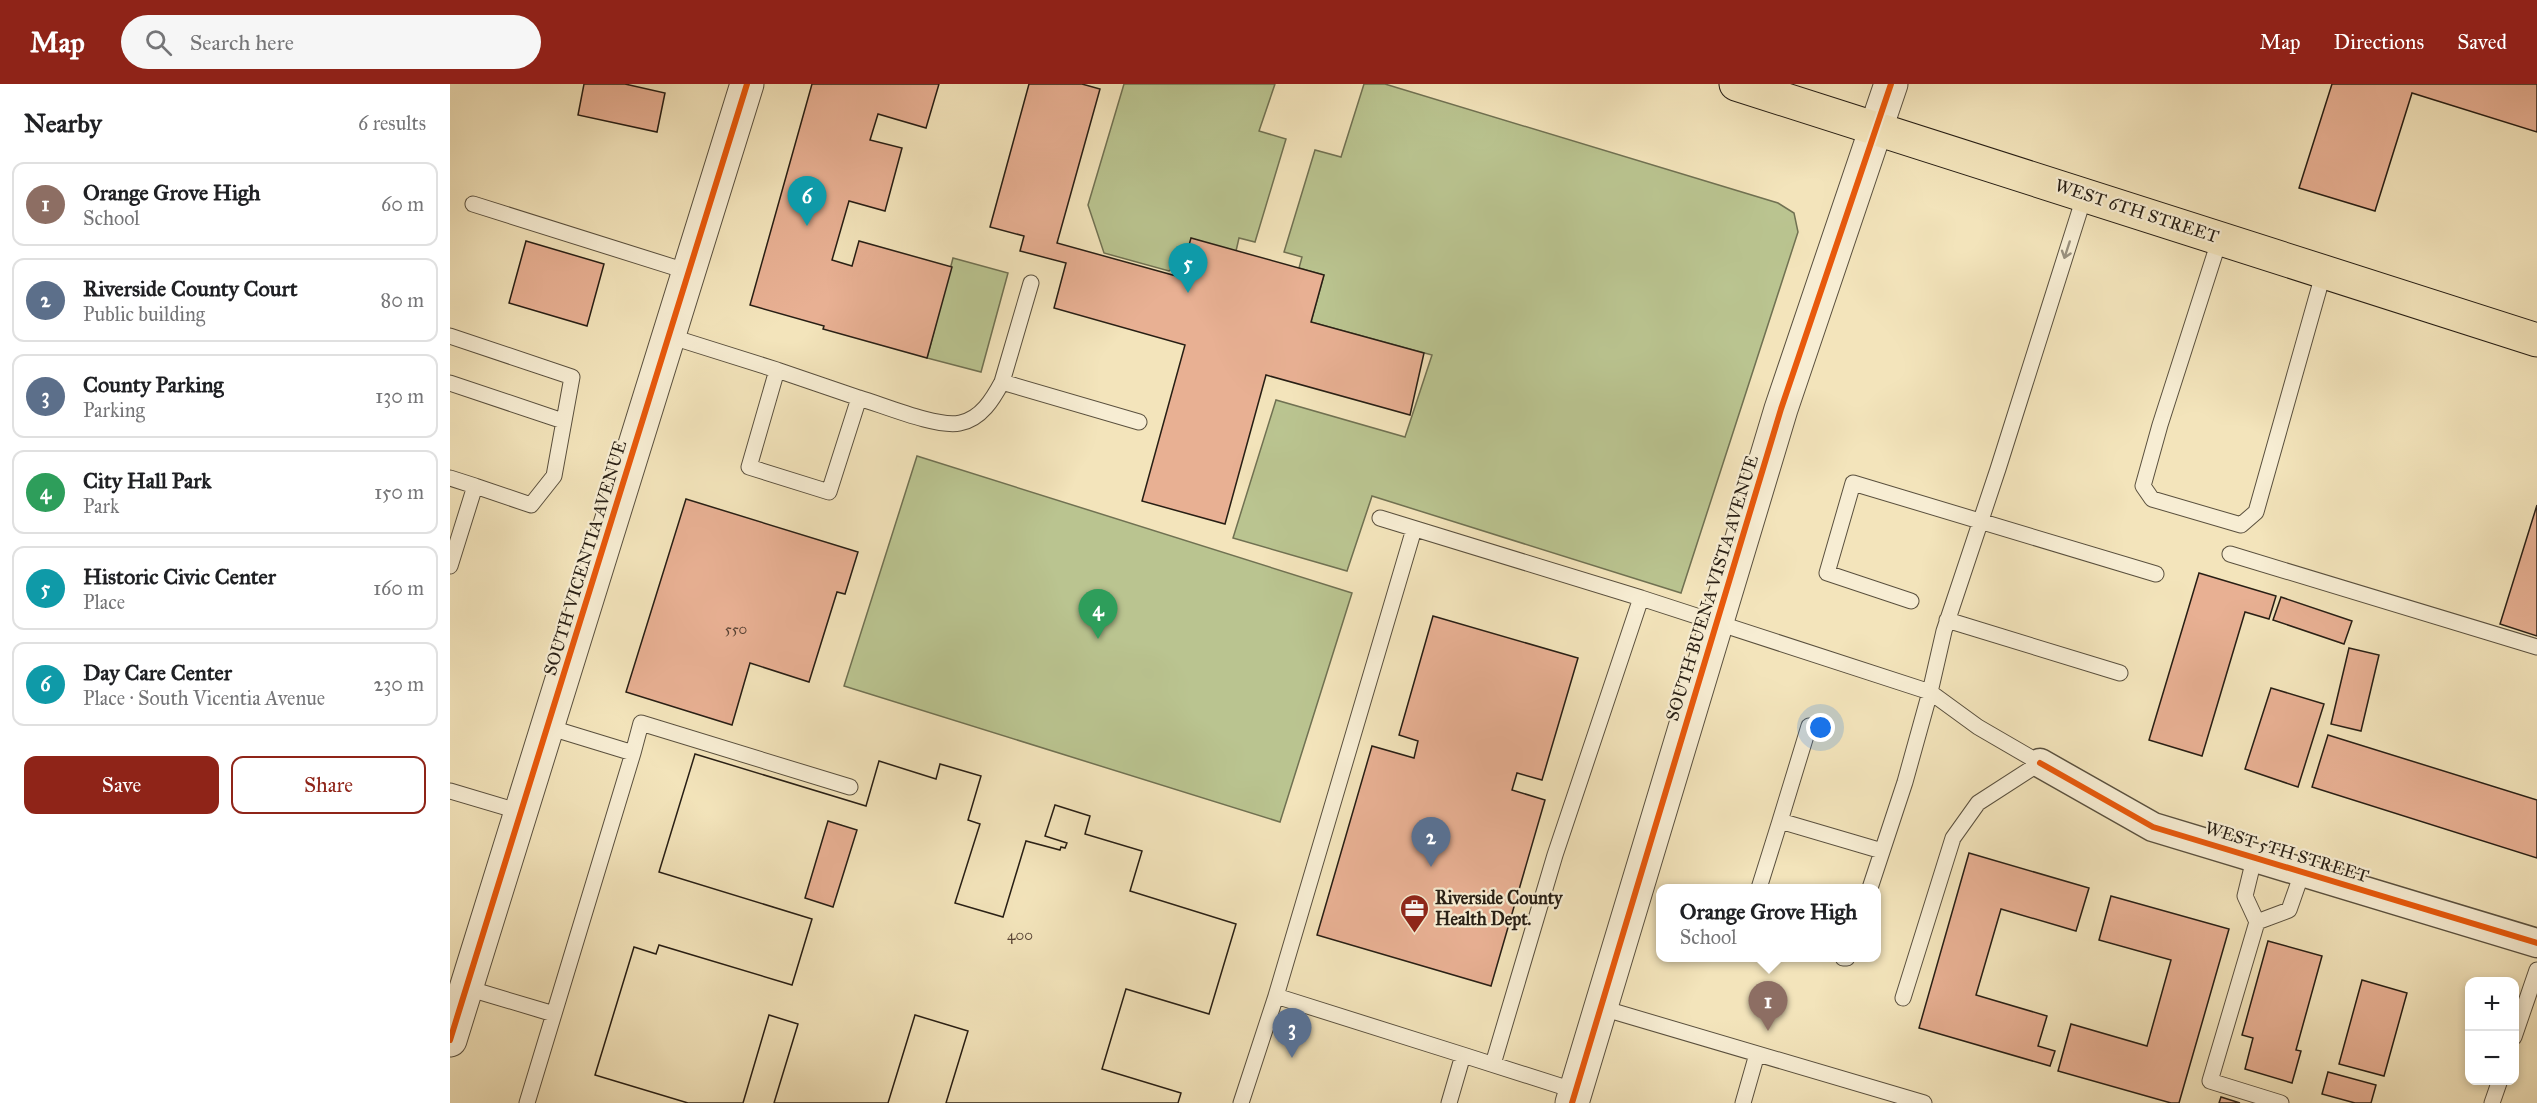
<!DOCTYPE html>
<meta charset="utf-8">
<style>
body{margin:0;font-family:"IM FELL Great Primer",serif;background:#f6f6f6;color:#202124}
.controls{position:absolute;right:18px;bottom:18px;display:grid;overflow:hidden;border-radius:12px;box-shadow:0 3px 9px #0003}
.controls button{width:54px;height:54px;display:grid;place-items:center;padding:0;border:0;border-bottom:2px solid #e0e0e0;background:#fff;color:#202124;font:30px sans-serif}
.you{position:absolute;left:1371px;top:644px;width:21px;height:21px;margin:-15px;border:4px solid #fff;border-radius:50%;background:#1a73e8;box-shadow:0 0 0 9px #1a73e833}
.badge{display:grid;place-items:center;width:39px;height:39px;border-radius:50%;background:#8f2418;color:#fff;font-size:20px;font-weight:700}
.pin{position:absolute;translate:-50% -50px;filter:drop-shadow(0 2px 3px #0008)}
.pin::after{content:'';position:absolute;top:32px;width:21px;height:18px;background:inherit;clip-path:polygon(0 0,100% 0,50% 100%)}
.popup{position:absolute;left:1206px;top:800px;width:225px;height:78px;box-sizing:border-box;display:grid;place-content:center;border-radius:12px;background:#fff;filter:drop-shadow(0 2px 4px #0005);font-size:20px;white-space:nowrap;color:#757577}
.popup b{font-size:22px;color:#202124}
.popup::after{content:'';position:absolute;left:50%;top:100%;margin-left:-12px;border:12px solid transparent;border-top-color:#fff}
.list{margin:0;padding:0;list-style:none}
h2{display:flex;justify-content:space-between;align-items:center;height:78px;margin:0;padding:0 24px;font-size:26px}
h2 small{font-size:20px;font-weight:400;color:#757577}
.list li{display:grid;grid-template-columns:39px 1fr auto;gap:18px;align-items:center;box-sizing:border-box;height:84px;margin:0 12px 12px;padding:0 12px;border:2px solid #e0e0e0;border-radius:12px}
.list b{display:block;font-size:22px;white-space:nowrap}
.list p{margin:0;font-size:20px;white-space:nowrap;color:#757577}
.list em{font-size:20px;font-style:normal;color:#757577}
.actions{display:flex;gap:12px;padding:18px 24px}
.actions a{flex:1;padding:14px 0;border:2px solid #8f2418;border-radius:12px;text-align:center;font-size:21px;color:#8f2418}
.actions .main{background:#8f2418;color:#fff}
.icon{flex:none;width:33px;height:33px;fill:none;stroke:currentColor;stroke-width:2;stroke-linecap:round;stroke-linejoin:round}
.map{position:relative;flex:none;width:2087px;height:1019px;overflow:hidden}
header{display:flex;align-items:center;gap:36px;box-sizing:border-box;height:84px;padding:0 30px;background:#8f2418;color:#fff}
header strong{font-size:28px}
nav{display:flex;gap:33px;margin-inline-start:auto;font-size:21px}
.search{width:420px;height:54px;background:#f6f6f6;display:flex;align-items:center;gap:15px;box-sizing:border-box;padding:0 21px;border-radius:33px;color:#757577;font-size:22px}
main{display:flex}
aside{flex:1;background:#fff}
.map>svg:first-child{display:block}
</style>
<header>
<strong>Map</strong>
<div class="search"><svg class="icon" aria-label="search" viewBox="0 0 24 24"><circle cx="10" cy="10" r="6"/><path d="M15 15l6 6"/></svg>Search here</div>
<nav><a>Map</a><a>Directions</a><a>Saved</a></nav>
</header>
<main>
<aside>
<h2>Nearby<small>6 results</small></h2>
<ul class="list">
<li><span class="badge" style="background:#8d6e63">1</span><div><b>Orange Grove High</b><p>School</p></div><em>60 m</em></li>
<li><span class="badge" style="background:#5c6f8a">2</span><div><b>Riverside County Court</b><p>Public building</p></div><em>80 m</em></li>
<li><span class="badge" style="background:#5c6f8a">3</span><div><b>County Parking</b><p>Parking</p></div><em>130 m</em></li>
<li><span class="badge" style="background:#2e9e5b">4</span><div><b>City Hall Park</b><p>Park</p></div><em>150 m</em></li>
<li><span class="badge" style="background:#0f9aa8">5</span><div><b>Historic Civic Center</b><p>Place</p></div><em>160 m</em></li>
<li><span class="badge" style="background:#0f9aa8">6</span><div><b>Day Care Center</b><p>Place · South Vicentia Avenue</p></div><em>230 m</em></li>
</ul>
<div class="actions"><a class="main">Save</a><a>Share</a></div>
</aside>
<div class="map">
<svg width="2087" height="1019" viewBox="0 0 2087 1019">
<rect width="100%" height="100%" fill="#f3e4bb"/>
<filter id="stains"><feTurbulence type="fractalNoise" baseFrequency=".00333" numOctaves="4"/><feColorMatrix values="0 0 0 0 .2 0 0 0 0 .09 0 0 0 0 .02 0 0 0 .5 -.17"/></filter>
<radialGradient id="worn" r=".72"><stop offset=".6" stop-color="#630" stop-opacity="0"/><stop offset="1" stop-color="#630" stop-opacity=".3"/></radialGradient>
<path fill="#bac490" stroke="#707152" stroke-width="1.5" d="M674 0H825L809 47 836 55 805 158 789 154 786 167 735 177 719 187 654 169 638 121Z
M914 0H935L1328 119 1344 129 1348 148 1231 509 922 412 897 487 783 454 826 316 955 353 982 271 861 238 874 191 849 184 852 173 834 168 865 66 891 73Z
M503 174 558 189 531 288 477 274Z
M467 372 902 509 830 738 394 602Z"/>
<path fill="#e8b093" stroke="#271e14" stroke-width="1.5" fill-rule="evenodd" d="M134 0H175L215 9 207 48 128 31Z
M362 0H489L476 44 428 30 420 56 452 64 435 127 399 117 382 176 402 182 409 157 502 183 477 274 373 245 374 242 300 221Z
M579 0H632L650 5 607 159 730 193 741 154 874 191 861 238 974 269 960 331 816 291 775 440 692 417 735 261 604 224 616 179 570 167 574 152 540 143Z
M1882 0H2087V48L1962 9 1925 127 1849 104Z
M76 157 154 180 137 242 59 219Z
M236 415 408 468 395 510 387 508 359 598 300 579 282 641 176 608Z
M2087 421V552L2050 540Z
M1749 489 1826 512 1819 535 1795 528 1752 672 1699 656Z
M1831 513 1902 537 1894 560 1823 536Z
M983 532 1128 574 1092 696 1067 689 1062 706 1095 716 1041 902 867 851 922 662 964 674 968 657 949 651Z
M1899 564 1929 571 1911 647 1881 640Z
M1821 604 1874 620 1848 703 1795 685Z
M1878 651 2087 716V774L1862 703Z
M245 670 416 722 429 677 486 695 490 680 531 692 518 736 530 740 505 819 553 833 576 757 610 766 611 763 615 764 617 759 595 752 605 721 640 732 635 750 692 767 680 807 786 840 759 930 676 905 652 985 731 1009 728 1019H496L518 947 465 931 438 1019H324L348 940 319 931 293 1019H238L145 991 184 863 206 870 209 861 342 901 362 835 209 788ZM378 737 407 746 383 823 355 814Z
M245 670 416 722 429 677 486 695 490 680 531 692 518 736 530 740 505 819 553 833 576 757 610 766 611 763 615 764 617 759 595 752 605 721 640 732 635 750 692 767 680 807 786 840 759 930 676 905 652 985 731 1009 728 1019H496L518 947 465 931 438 1019H324L348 940 319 931 293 1019H238L145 991 184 863 206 870 209 861 342 901 362 835 209 788Z
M1519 769 1639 804 1626 847 1551 825 1526 911 1597 932 1588 962 1605 967 1600 982 1469 944Z
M1661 812 1779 845 1729 1019H1721L1608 987 1621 940 1697 962 1721 876 1649 856Z
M1818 857 1872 872 1846 966 1851 967 1842 999 1795 985 1803 954 1792 951Z
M1912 896 1957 909 1934 992 1889 980Z
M1878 988 1926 1001 1921 1019H1905L1872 1010Z
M1771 1013 1790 1019H1769Z"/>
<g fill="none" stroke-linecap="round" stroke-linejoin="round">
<defs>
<path id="service" d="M23 120 239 188
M1770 154 1710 341 1693 402 1702 415 1791 441 1806 428 1874 187
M0 252 122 293 104 392 81 421 25 402 0 482
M219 252 327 286 299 383 379 408 409 314C433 321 487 344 510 339 531 335 543 315 552 298L689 338
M327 286 409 314
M552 298 581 199
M0 299 113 337
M0 394 25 402
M930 434 1191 514
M1780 470 2087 563
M1461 517 1377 489 1403 399 1706 490
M1497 536 1670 589
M1359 642 1330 737 1432 767
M183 669 191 639 400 703
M0 707 71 728
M1804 775 1795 812 1807 838 1760 997 1831 1019
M1309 804 1330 737
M1807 838 1839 826 1852 789
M1393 874H1397
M17 904 104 930
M826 912 964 445
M1453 914 1503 754 1528 719 1590 679 1528 643 1480 608 1494 547 1548 385 1635 110
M1152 924 1474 1019
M2064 953 2087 886
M1013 971 1126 1007
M1043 980 1105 771 1191 514 1480 608 1455 698 1420 804
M77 1019 183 669 98 643
M791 1019 826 912 1013 971 999 1019
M1293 1019 1307 970
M2042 1019 2050 996"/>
<path id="minor" d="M1590 679 1703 743 2087 859"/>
<path id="tertiary" d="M0 956 297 0
M1122 1019 1331 325 1441 0"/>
<path id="primary" d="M1286 0 2087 256"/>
</defs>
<use href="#service" stroke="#5a503e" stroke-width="17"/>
<use href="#minor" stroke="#5a503e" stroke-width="31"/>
<use href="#tertiary" stroke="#5a503e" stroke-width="35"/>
<use href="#primary" stroke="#271e14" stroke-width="35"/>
<use href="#service" stroke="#f7edd3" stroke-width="15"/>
<use href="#minor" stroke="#f7edd3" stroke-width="28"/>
<use href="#tertiary" stroke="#f7edd3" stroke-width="33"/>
<use href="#primary" stroke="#f3e4bb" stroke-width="33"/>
<defs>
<path id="cycleway" d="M1590 679 1703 743 2087 859
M0 956 297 0
M1122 1019 1331 325 1441 0"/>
</defs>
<use href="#cycleway" stroke="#f7edd3" stroke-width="10"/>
<use href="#cycleway" stroke="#e8590c" stroke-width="6"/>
</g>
<defs><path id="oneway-shaft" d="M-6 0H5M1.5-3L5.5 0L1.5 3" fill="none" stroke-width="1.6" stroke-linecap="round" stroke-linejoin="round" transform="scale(1.5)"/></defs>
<use stroke="#99907d" href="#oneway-shaft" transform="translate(1617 166) rotate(108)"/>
<defs>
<symbol id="office-pin" viewBox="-11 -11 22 30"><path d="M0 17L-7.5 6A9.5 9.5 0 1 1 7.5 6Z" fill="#8f2418" stroke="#f7edd3"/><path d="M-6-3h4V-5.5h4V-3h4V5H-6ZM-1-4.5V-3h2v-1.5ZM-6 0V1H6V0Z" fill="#fff"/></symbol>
</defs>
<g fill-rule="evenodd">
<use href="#office-pin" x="948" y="808" width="33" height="45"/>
</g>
<g text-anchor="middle" stroke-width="4.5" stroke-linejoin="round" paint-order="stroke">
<g font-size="15" fill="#574234">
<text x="286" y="550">550</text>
<text x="570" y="856">400</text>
</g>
<g font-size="18" fill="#271e14" stroke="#f7edd3">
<text transform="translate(1687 127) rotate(18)" y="6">WEST 6TH STREET</text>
<text transform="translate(135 474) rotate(-73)" y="6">SOUTH VICENTIA AVENUE</text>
<text transform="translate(1262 504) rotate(-73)" y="6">SOUTH BUENA VISTA AVENUE</text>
<text transform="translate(1837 768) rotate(17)" y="6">WEST 5TH STREET</text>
</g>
<g font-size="18" font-weight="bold" fill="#271e14" stroke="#f7edd3" text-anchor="start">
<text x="985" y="820">Riverside County<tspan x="985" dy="21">Health Dept.</tspan></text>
</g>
</g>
<rect width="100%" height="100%" filter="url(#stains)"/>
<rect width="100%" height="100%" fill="url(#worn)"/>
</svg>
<div class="controls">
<button>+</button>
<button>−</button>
</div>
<div class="you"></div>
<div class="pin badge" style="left:1318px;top:947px;background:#8d6e63">1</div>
<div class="popup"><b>Orange Grove High</b>School</div>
<div class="pin badge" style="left:981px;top:783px;background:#5c6f8a">2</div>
<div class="pin badge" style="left:842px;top:974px;background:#5c6f8a">3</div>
<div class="pin badge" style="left:648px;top:555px;background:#2e9e5b">4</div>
<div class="pin badge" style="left:738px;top:209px;background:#0f9aa8">5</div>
<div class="pin badge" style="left:357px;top:142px;background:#0f9aa8">6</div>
</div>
</main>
